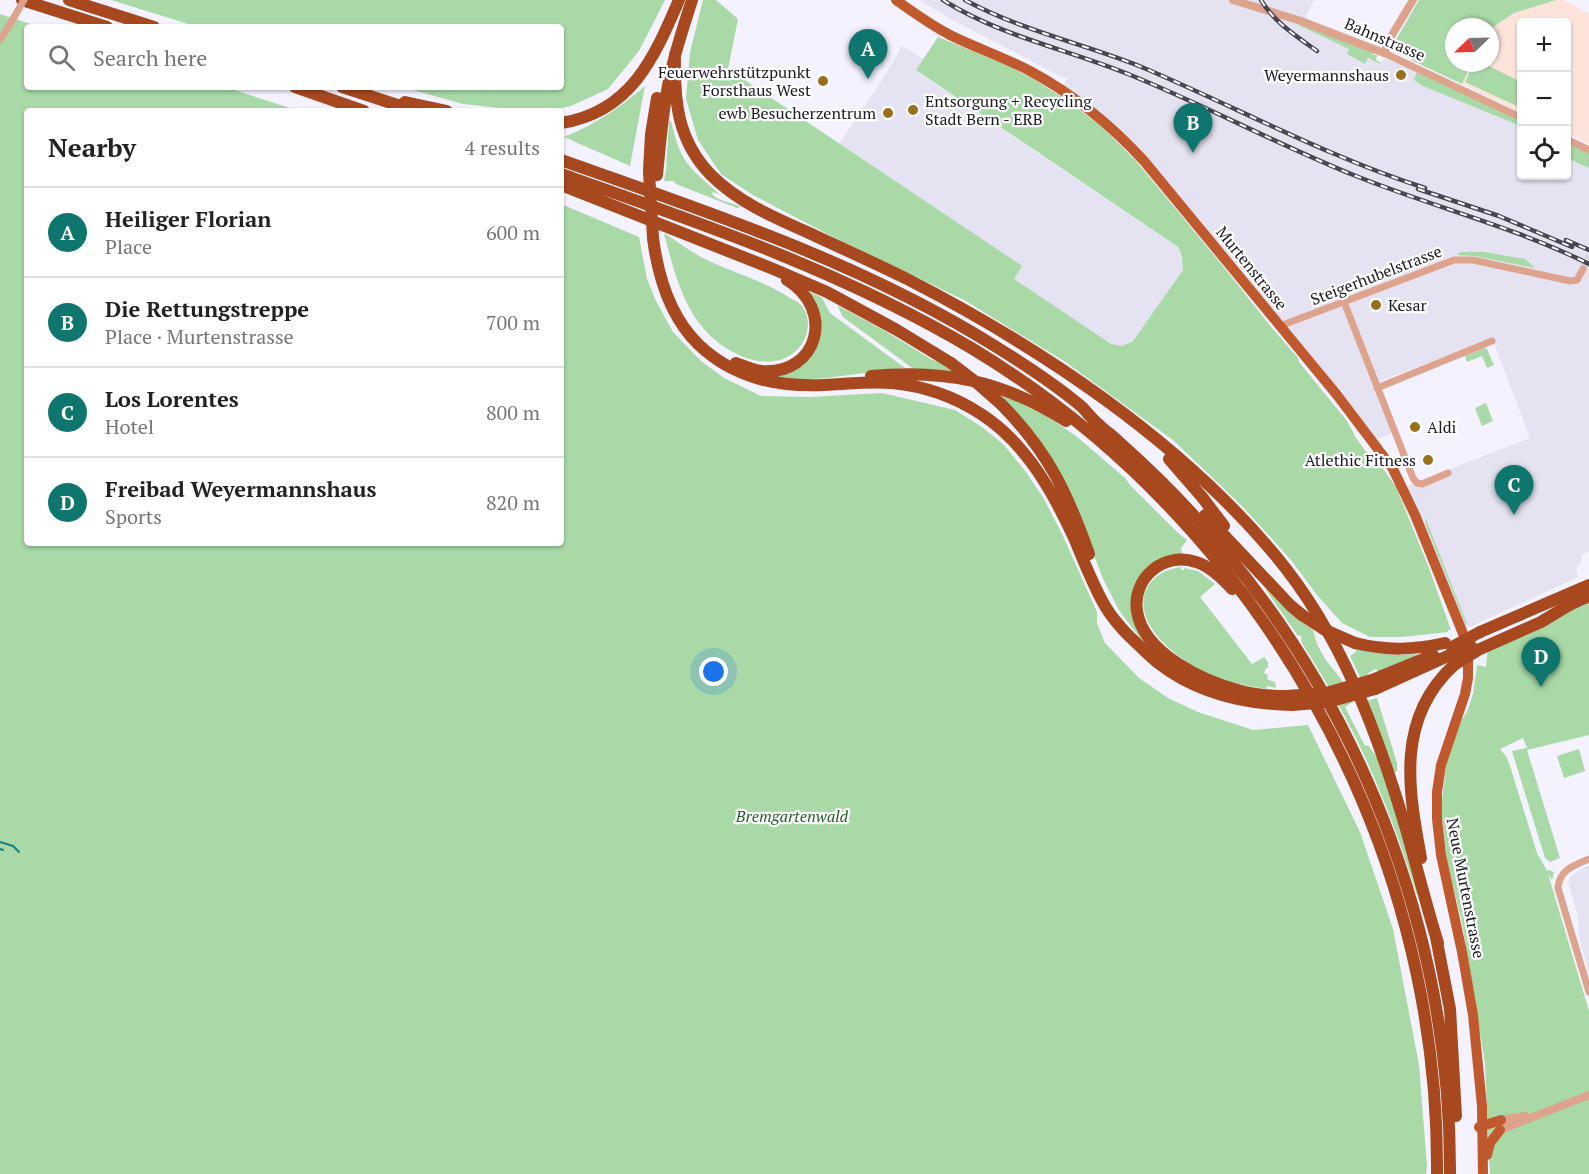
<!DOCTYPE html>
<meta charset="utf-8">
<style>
body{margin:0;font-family:"PT Serif",serif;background:#f6f6f6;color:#222}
.controls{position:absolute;right:18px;top:18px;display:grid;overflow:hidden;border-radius:6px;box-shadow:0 2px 4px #0004}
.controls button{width:54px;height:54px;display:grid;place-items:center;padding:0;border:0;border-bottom:2px solid #e0e0e0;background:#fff;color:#222;font:30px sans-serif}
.compass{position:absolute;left:1445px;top:18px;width:54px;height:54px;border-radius:50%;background:#fff;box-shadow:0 2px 4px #0004;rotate:247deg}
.you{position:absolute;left:714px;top:672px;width:21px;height:21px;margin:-15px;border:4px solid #fff;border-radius:50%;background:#1a73e8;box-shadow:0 0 0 9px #1a73e833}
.badge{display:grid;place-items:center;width:39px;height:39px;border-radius:50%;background:#0f766e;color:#fff;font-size:20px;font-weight:700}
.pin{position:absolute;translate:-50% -50px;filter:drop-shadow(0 2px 3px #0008)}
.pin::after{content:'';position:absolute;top:32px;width:21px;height:18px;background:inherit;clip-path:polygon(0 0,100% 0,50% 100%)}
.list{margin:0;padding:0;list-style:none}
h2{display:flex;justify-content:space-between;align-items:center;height:78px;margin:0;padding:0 24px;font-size:26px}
h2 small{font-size:20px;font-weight:400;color:#767676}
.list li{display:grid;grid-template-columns:39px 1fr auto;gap:18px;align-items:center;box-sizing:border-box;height:90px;padding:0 24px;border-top:2px solid #e0e0e0}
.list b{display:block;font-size:22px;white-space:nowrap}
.list p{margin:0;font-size:20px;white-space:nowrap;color:#767676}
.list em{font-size:20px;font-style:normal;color:#767676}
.icon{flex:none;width:33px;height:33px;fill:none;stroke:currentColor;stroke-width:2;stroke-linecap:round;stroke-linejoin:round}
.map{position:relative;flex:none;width:1589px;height:1174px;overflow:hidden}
.search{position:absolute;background:#fff;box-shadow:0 2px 4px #0004;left:24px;top:24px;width:540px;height:66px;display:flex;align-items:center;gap:15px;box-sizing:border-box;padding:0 21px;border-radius:6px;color:#767676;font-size:22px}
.panel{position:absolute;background:#fff;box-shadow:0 2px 4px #0004;left:24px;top:108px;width:540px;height:438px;border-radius:6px}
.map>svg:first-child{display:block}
</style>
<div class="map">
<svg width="1589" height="1174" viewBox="0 0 1589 1174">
<rect width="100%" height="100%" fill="#f4f2fe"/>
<path fill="#e5e3f1" d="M919 0H1233L1294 23 1349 48 1347 54 1365 64 1368 59 1380 64 1384 59 1418 69 1521 122 1522 176H1566L1567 144 1589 154V551L1582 554 1581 562 1576 568 1578 577 1461 631 1404 487 1530 438 1492 338 1373 384 1392 433 1373 441 1145 160 1062 87 1068 78 1058 75 956 22Z
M1247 0H1314L1305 19Z
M902 46 923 59 916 71 1177 247 1182 256 1183 270 1133 341 1122 346 1111 344 1014 279 1021 266 839 144 886 74Z
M1589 865V974L1579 937 1578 917 1568 882 1571 877 1579 870Z"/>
<path fill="#fde4db" d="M1556 0H1563L1589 13V144L1567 133 1566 22H1522L1521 113 1462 84 1472 63H1490V29L1514 13Z"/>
<path fill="#a8d9a7" d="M111 0H665L639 51 608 89 571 106 549 111H530L463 104 402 87H561V27H198Z
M703 0H716L738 19 728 69 1022 266 1014 279 1111 344 1122 346 1133 341 1183 270 1182 256 1178 247 916 70 938 37 1009 66 1037 81 1068 101 1102 127 1136 161 1222 265 1272 328 1298 358 1299 362 1347 421 1356 438 1370 457 1384 470 1396 487 1429 568 1451 630H1448V632L1402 637H1370L1342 623 1317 595 1291 560 1242 506 1173 440 1064 361 964 300 835 238 753 195 721 174 698 140 686 99 690 52Z
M1419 0H1556L1514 13 1490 29V27H1454V63H1472L1462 84 1415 62 1394 50V43Z
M0 14 40 27H27V87H225L299 111H27V543H561V204L639 237 647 279 656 301 673 332 701 361 724 378 761 396 810 397 882 393 955 410 982 427 1004 445 1026 472 1044 499 1063 536 1097 612V623L1105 643 1139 678 1168 698 1198 712 1253 730 1308 725 1360 832 1393 929 1419 1065 1427 1166 1426 1174H0Z
M1290 21 1373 52V55H1377L1376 60 1381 63 1380 64 1368 58 1365 64 1347 54 1349 49Z
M1474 63H1483L1521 82V102L1519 107 1465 82Z
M1418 69 1521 120V126L1423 86 1414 80Z
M645 86 630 166 564 137C596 124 619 108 645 86Z
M669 121H671C675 136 678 151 687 163 696 175 709 184 719 194L713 192 712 194C719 202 732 202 741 207L737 208 676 184 673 181H664L666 171Z
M1566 141 1589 152V168L1567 158Z
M664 233C678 242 692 253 707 260 734 273 764 281 790 298 793 300 799 302 801 305 816 323 805 350 785 358 771 364 755 362 741 356 689 333 677 284 664 233Z
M1461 252H1484L1525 259 1535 268 1475 256 1457 255Z
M809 291 822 298 830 313 905 368 826 378 799 380 776 378 770 373 813 346Z
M837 305 887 332 932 360 943 363 959 375 915 370 843 317Z
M1484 348 1487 349 1494 365 1487 368 1482 356 1467 362 1465 356Z
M996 393 1017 401 1048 417 1076 436 1125 478 1131 486 1178 533 1187 540 1181 548 1182 553 1187 555 1180 556 1135 590 1153 651 1141 639 1120 612 1103 579 1080 517Z
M1486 403 1493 421 1482 426 1475 408Z
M1425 517 1467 624 1466 625 1426 525Z
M1181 567V570H1184V568L1198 571 1215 584 1200 597 1252 664 1264 657 1268 662V668H1266L1264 673 1268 675 1267 679 1275 682 1276 688 1267 686 1266 689C1248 686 1229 683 1212 676 1184 663 1129 626 1147 588 1154 575 1167 569 1181 567Z
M1267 589 1295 617 1313 630 1317 644 1325 659 1357 699 1345 707 1365 746 1368 745 1381 763 1419 894 1417 895C1400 840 1380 787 1355 736 1339 704 1321 673 1302 643L1301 640 1302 639 1300 635 1298 636 1266 590Z
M1589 599V735L1527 750 1560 858 1550 862 1545 858 1512 751 1527 748 1523 738 1500 749 1506 756 1510 766 1537 853 1547 871 1549 870 1554 872 1552 880 1548 874 1589 1011V1174H1490L1485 1063 1462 922 1447 862 1441 809 1447 758 1458 725 1467 712 1473 694 1477 665 1486 667 1488 647Z
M1355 649C1375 654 1396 656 1416 654L1417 655 1378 672 1376 669 1368 673V675L1360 677 1350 656 1356 652Z
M1377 698 1397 763V771L1394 773 1367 701Z
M1579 749 1585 771 1564 778 1557 756Z"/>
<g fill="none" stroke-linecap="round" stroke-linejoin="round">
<path stroke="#197f85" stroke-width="2" d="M0 842 13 846 19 852
M0 849 3 850"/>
<path stroke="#d3d1dd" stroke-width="7" stroke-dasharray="7 3.5" stroke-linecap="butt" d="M1583 269 1589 256"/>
<path stroke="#dea38d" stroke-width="7" d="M0 40 13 19
M1384 53 1522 118
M1566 139 1589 150
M1344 302 1413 478 1417 483 1422 484 1448 473
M1280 326 1454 260H1473L1570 281 1577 280 1583 269
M1377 388 1492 341
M1589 859C1574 865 1559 870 1558 888L1589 992"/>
<path stroke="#dea38d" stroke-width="8" d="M1233 0 1301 21 1384 53 1392 35 1413 0
M1501 1120 1525 1116
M1500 1130 1589 1095"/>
<path stroke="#c1592e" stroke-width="10" d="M896 0C914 13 931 25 950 35 976 48 1004 57 1030 71 1073 94 1111 125 1144 161L1337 395 1393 469 1415 515 1466 641 1468 658V678L1465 694 1441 765 1437 792V819L1441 855 1462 952 1473 1015 1482 1106 1483 1174
M1479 1127 1501 1120
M1487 1155 1490 1143 1500 1130"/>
<path stroke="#a7481f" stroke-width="12" d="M22 0 107 27
M69 0 154 27
M675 54C674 101 677 140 711 175 738 202 773 217 807 232 841 248 875 263 909 280 1041 348 1179 440 1275 555 1341 634 1377 731 1406 829 1417 867 1426 905 1438 943
M295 87 364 111
M342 87 416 111
M405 102 447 111
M561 123C631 112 654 58 679 0
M561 160C711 213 863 263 998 348 1027 366 1056 385 1082 407 1087 412 1091 418 1097 423 1104 430 1112 435 1119 442 1155 474 1190 509 1221 547 1368 720 1451 946 1450 1174
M649 170 651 134 657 98
M561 174C701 223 844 272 973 349 1258 521 1440 840 1437 1174
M657 175C660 145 662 115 668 86 673 57 683 28 692 0
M561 185 771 268 827 292 897 330 951 363
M653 238C658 277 670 317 699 345 734 378 777 387 824 385 847 384 869 381 892 383 924 386 955 397 981 414 1026 443 1053 492 1075 540 1084 562 1093 585 1105 606 1112 618 1120 627 1130 637 1139 645 1147 654 1157 662 1196 693 1243 704 1292 705
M736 363C744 366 753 370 762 371 818 375 836 310 787 280
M871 376C945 369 1003 381 1066 421
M1002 405C1048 452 1067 492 1089 554
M1169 459 1202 497 1224 526
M1205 515 1291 606 1302 615
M1232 589C1222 578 1210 566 1196 562 1164 551 1132 578 1137 611 1143 653 1204 682 1241 691 1256 695 1272 696 1287 696
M1569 605 1589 596
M1480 632 1589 585
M1355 643C1387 651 1413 650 1445 643
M1372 680 1433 655
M1375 689 1450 655
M1421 858C1408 788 1396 718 1454 665
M1436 937 1450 1009 1456 1116"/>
<defs>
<path id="rail" d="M943 0C1000 36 1066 49 1128 74 1205 105 1278 145 1356 176 1433 207 1515 227 1589 264
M965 0C1022 31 1085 44 1144 68 1238 108 1328 157 1425 188
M1261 0C1274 22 1296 36 1317 51
M1418 189 1499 216 1572 247
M1566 240 1589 250"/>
</defs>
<use href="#rail" stroke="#494752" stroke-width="4.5"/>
<use href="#rail" stroke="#fff" stroke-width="2" stroke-dasharray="7" stroke-linecap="butt"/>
<path stroke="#dea38d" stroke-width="7" d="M13 19 24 0"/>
<path stroke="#a7481f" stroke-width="12" d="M649 172 653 238
M951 363 977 383 1002 405
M1302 615 1325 630 1355 643
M1452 647 1480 632
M1450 655 1471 646
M1454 665 1480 649 1541 622 1569 605
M1287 696 1326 693 1372 680
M1292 705 1328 702 1375 689"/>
</g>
<g fill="#98701c" stroke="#fff" stroke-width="2">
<circle cx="1401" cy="75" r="6"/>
<circle cx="823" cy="81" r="6"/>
<circle cx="913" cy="110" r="6"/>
<circle cx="888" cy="113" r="6"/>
<circle cx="1376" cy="305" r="6"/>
<circle cx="1415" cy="427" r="6"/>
<circle cx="1428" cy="460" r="6"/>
</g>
<g text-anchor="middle" stroke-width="4.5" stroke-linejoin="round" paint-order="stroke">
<g font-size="16" fill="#1b1924" stroke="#fff">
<text transform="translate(1385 39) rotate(23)" y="6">Bahnstrasse</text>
<text transform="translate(1252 268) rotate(51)" y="6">Murtenstrasse</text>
<text transform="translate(1376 275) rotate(-21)" y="6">Steigerhubelstrasse</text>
<text transform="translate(1466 888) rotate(79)" y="6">Neue Murtenstrasse</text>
</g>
<g font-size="16" fill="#1b1924" stroke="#fff" text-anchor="end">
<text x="811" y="78">Feuerwehrstützpunkt<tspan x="811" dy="18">Forsthaus West</tspan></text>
<text x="1389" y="81">Weyermannshaus</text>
<text x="925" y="107" text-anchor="start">Entsorgung + Recycling<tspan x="925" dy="18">Stadt Bern - ERB</tspan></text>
<text x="876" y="119">ewb Besucherzentrum</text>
<text x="1388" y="311" text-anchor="start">Kesar</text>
<text x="1427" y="433" text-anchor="start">Aldi</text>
<text x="1416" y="466">Atlethic Fitness</text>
</g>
<g font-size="16" font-style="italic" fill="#205f23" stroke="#fff">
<text x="792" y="822">Bremgartenwald</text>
</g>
</g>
</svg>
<div class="controls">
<button>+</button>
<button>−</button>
<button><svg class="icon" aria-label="locate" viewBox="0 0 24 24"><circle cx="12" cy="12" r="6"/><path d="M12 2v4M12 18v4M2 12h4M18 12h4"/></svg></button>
</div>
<svg class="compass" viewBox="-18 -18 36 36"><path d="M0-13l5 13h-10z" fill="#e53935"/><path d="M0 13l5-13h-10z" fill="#767676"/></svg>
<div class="you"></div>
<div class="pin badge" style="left:868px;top:79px">A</div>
<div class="pin badge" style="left:1193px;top:153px">B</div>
<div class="pin badge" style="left:1514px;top:515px">C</div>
<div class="pin badge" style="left:1541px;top:687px">D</div>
<div class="search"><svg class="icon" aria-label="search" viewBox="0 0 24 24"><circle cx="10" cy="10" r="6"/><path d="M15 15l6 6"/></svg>Search here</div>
<section class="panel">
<h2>Nearby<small>4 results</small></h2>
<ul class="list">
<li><span class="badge">A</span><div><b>Heiliger Florian</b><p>Place</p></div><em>600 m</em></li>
<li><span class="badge">B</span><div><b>Die Rettungstreppe</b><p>Place · Murtenstrasse</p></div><em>700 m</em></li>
<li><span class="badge">C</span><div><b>Los Lorentes</b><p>Hotel</p></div><em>800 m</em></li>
<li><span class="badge">D</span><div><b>Freibad Weyermannshaus</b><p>Sports</p></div><em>820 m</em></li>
</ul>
</section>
</div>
